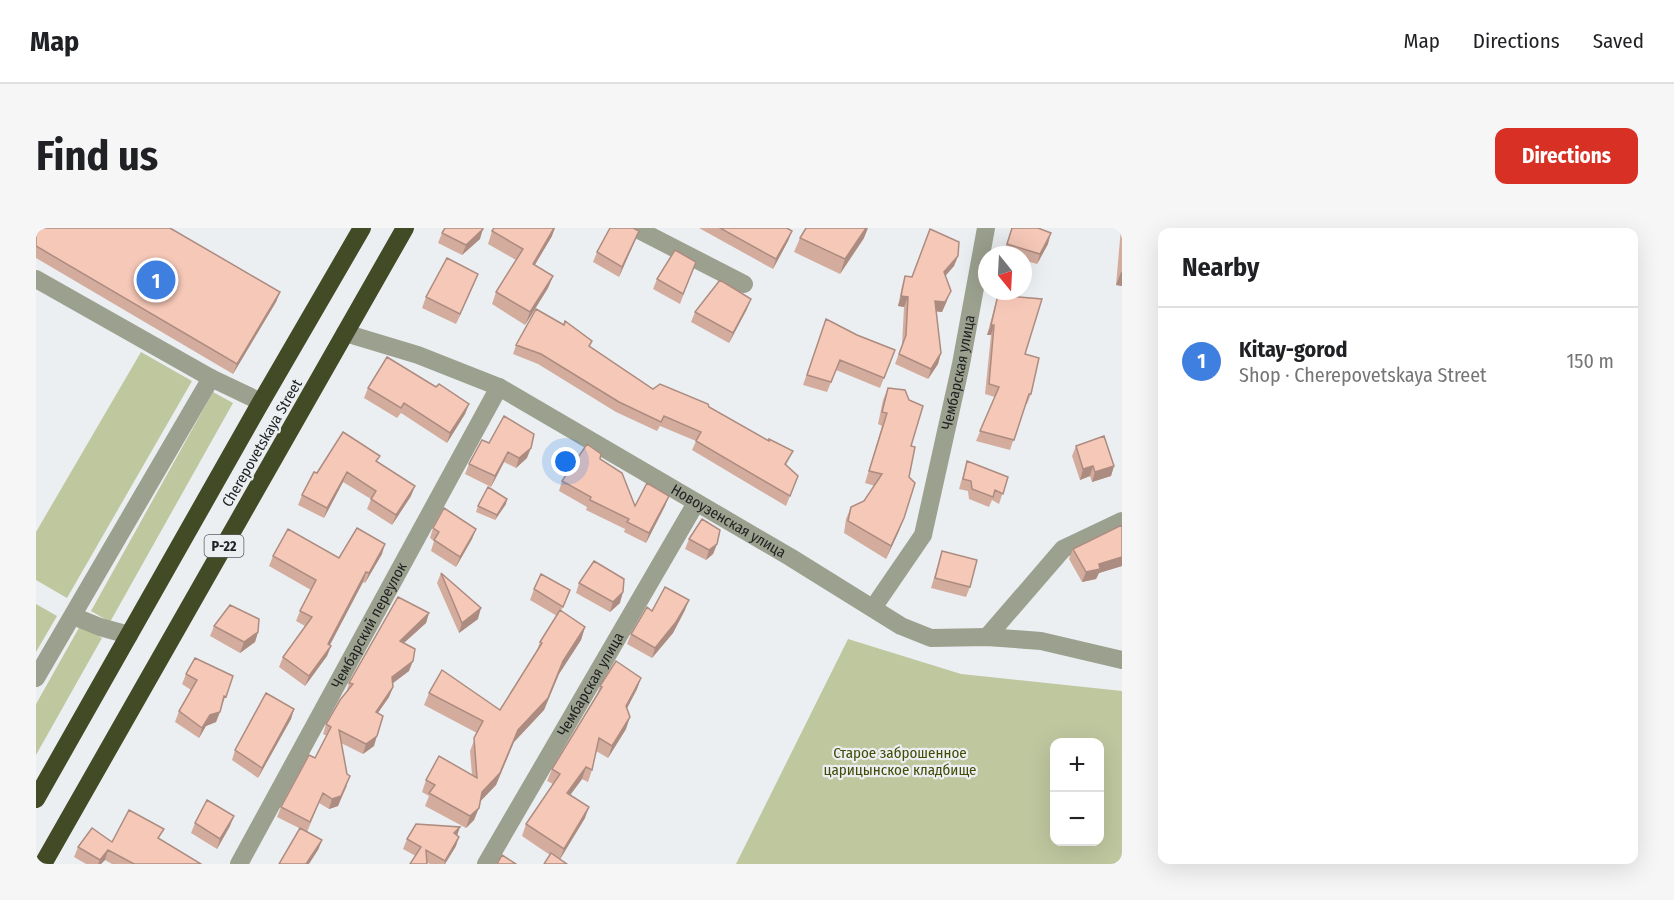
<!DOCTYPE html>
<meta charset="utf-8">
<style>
body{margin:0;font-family:"Fira Sans Condensed",sans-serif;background:#f6f6f6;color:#202124}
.controls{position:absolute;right:18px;bottom:18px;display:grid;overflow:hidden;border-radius:12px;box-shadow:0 6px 24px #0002}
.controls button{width:54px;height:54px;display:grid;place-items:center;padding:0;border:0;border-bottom:2px solid #e0e0e0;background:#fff;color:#202124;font:30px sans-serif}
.compass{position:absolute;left:942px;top:18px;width:54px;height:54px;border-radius:50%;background:#fff;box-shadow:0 6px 24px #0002;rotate:162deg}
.you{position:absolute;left:530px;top:234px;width:21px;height:21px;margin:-15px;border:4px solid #fff;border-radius:50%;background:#1a73e8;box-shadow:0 0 0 9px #1a73e833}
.badge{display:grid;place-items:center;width:39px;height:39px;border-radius:50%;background:#d93025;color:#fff;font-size:20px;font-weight:700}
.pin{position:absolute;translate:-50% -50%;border:3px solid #fff;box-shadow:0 2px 6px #0006}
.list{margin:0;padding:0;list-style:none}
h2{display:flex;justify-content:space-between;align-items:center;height:78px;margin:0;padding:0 24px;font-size:26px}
h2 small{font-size:20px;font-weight:400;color:#757577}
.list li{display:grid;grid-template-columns:39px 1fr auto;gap:18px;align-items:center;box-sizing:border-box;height:108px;padding:0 24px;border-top:2px solid #e0e0e0}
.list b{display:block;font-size:22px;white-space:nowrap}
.list p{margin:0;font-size:20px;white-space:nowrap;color:#757577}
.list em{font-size:20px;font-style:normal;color:#757577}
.map{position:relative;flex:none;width:1086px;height:636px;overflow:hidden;border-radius:12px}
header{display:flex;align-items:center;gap:36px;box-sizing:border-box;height:84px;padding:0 30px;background:#fff;border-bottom:2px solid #e0e0e0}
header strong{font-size:28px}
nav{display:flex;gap:33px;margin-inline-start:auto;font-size:21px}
.intro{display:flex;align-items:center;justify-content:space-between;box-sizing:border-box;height:144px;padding:0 36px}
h1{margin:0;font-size:42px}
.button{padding:15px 27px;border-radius:12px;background:#d93025;color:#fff;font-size:21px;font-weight:700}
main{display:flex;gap:36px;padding:0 36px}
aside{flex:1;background:#fff;border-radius:12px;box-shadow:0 6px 24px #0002}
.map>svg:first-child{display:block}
</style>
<header>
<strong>Map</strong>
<nav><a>Map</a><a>Directions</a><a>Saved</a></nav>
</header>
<div class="intro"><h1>Find us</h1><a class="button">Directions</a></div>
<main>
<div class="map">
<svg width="1086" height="636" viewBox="0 0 1086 636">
<rect width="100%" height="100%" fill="#eceff2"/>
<path fill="#bfc79f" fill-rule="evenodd" d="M105 124 156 153 31 370 0 352V304Z
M177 164 197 175 74 394 55 383Z
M0 376 21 388 0 424Z
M44 398 66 410 0 527V476Z
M812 411 925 446 1086 463V636H700ZM1018 514H1064V614H1018Z"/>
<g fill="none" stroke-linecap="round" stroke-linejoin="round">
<g stroke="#9ca18f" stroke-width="18">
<path d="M599 0 708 56"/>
<path d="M0 51 175 150 225 174"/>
<path id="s1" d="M309 105 382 127 463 159 754 329 865 398 895 410 951 409 1005 413 1086 432"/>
<path id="s2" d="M837 380 887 307 925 136 950 0"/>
<path d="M37 388 64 399 93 407"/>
<path d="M951 409 1027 321 1086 293"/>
<path d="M0 450 175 150"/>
<path id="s3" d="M203 636 463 159"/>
<path id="s4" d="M450 636 660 275"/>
</g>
<path stroke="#434a26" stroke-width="18" d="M0 571 225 174 326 0
M7 636 369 0"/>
</g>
<path fill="#d4ac9e" d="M0 0 244 64 240 74 197 146 0 30Z
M663 0H751L756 3 752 13 737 41Z
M976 0 1012 16 1001 36 987 32V27L967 26Z
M1085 0H1086V58L1080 57Z
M456 3 516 8 499 37 517 48 512 60 489 97 456 76 460 64 480 32 452 16Z
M603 3 583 49 557 34 561 24Z
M406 5 444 11 426 27 402 15Z
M764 10H828L804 46 758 24Z
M922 28 918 38 909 48 911 73 906 84 900 83 905 125 902 136 892 151 859 136 866 117 868 79 862 78 866 58 869 48 876 49Z
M660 34 644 76 617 61 621 51Z
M442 46 420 96 386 80 390 69Z
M962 67 989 126 995 166 991 176H990L974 222 940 213 959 169 949 166 955 107H951L959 77Z
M711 81 693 115 655 94 659 84Z
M790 91 821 107 859 122 844 160 800 142 791 164 767 157Z
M556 113 554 118 617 161 673 179 733 213 757 223 750 237 762 248 750 278 656 222 660 213 624 198 621 203 580 184 502 136 477 126 480 117Z
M400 159 433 176 429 186 411 215 365 185 361 190 328 170 332 160Z
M852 160 875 218 873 249 863 303 850 331 808 305 810 291 815 279 828 273 839 258 829 255 846 198 842 196 847 172Z
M453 215 491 230 480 240 468 234 455 259 429 246 433 236Z
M1040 218 1078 238 1075 248 1056 254 1054 248 1044 252 1036 228Z
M564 231 599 278 633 268 629 278 610 315 588 304 589 301 550 282 551 279 523 263 526 253Z
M931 233 972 249 963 276 956 272 953 279 933 271 932 263 923 261Z
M342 234 375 268 356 297 331 281 335 271 307 254 288 290 262 277 266 267 281 245Z
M470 276 459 292 440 284 442 278Z
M1086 297V338L1063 345 1060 351 1046 354 1033 331 1037 321Z
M397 300 440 301 436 311 420 339 395 323 398 313 394 310Z
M653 311 681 316 677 326 670 332 649 321Z
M906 323 934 359 930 369 895 360Z
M346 326 329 355 327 354 294 417 295 418 291 428 269 458 243 439 247 429 269 398 260 393 264 383 275 362 233 338 237 328 303 330Z
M405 345 442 391 423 405 401 355Z
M543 355 584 375 574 384 540 365Z
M498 361 530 372 525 383 549 399 545 412 523 446 508 482 478 514 460 557 444 573 438 592 430 600 389 578 393 568 386 564 390 552 436 547 434 523 441 505 388 477 393 465 464 482 500 425 504 414 521 388 494 372Z
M649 382 637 405 616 430 591 416 595 406 616 383Z
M393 385 390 395 368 415 373 443 356 455 357 459 353 469 342 485 338 518 327 526 305 515 311 558 302 578 293 581 283 575 271 604 286 612 282 622 263 600 241 589 245 579 279 530 291 508 287 506 290 496 310 465 313 455Z
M178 398 222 404 219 414 204 425 174 408Z
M150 446 197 448 180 494 170 498 163 510 139 494 143 483 155 462 146 456Z
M605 450 601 461 591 480 590 501 572 530 560 523 556 542 552 554 546 551 534 567 549 590 524 631 514 627 486 608 490 596 517 556 511 553 516 541 560 469 564 458Z
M258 481 255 491 222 550 196 532 199 522Z
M159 595 194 598 181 621 155 605Z
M421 608 420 618 409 636H394L367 621 371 611Z
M124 611 165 636H76L69 632 65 636H50L38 629 42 619Z"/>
<path fill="#ac8c81" d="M518 0H519L516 8 492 48 497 36Z
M830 0H832L828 10 804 46 809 31Z
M447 1 444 11 426 27 430 17Z
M603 3 599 13 583 49 586 39Z
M756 3 752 13 737 41 740 31Z
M1015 5 1012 16 1001 36 1004 26Z
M922 28 918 38 904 54 908 44Z
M1085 44H1086V58L1080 57Z
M442 46 438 56 420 96 424 86Z
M517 48 512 60 489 97 494 84Z
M915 63 906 84 895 83 899 73Z
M244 64 240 74 197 146 201 136Z
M865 68 872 69 868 79 862 78Z
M715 71 711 81 693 115 697 105Z
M955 97H958L955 107H951Z
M905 125 902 136 892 151 895 141Z
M433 176 429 186 411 215 414 205Z
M495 220 491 230 480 240 483 230Z
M472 224 468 234 455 259 459 248Z
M1057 238 1054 248 1044 252 1047 241Z
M1078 238 1075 248 1056 254 1059 244Z
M311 244 307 254 288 290 291 280Z
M379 258 375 268 356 297 360 287Z
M633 268 629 278 610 315 613 305Z
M471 271 470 276 459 292 461 287Z
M868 290 863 303 850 331 855 318Z
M440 301 436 311 420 339 424 329Z
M349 316 346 326 329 355 333 345Z
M681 316 677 326 670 332 673 322Z
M1086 329V338L1063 345 1060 351 1046 354 1050 344 1063 336Z
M330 344 327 354 289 426 295 418 291 428 269 458 273 448 292 416Z
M587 364 584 375 574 384 577 374Z
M653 372 649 382 637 405 616 430 619 420Z
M445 380 442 391 423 405 426 395Z
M393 385 390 395 360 422 364 413Z
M549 399 545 412 523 446 508 482 478 514 460 557 442 576 446 564 482 502Z
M222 404 219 414 204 425 208 414Z
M377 433 373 443 352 459 356 449Z
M605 450 601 461 586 490 590 478Z
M357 459 353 469 336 493 340 484Z
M258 481 255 491 222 550 226 540Z
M184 484 180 494 170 498 163 510 166 500 174 487Z
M594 489 590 501 572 530 576 518Z
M341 508 338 518 327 526 330 516Z
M550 539 546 551 527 577 531 565Z
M314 548 302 578 293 581 296 571Z
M553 579 549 590 523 633 528 621Z
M443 580 438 592 430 600 434 588Z
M198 588 194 598 181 621 184 611Z
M424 599 421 608 418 605Z
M423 609 420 618 409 636H408Z
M286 612 282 622 273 636H270Z
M72 622 69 632 65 636H62L64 632Z"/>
<path fill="#f6c8b8" stroke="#ac8c81" stroke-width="1.5" d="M0 0H134L244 64 201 136 0 18Z
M409 0H446L447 1 430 17 406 5Z
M458 0H518L497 36 517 48 494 84 460 64 487 21 456 3Z
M574 0H597L603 3 586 39 561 24Z
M684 0H751L756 3 740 31Z
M770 0H830L809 31 764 10Z
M976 0H1002L1015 5 1004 26 971 16Z
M894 1 923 14 922 28 908 44 915 63 909 74 899 73 905 125 895 141 863 126 870 107 872 69 865 68 869 48 876 49Z
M639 22 660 34 647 66 621 51Z
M411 30 442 46 424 86 390 69Z
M684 52 715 71 697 105 659 84Z
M962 67 1006 71 989 126 1003 130 995 166H993L978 212 944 203 963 159 953 156 958 97H955Z
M500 81 528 97 529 93 556 113 553 118 617 161 624 156 672 176 673 179 733 213V211L757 223 749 236 762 248 754 268 660 213 665 204 628 188 625 194 583 174 505 126 480 117Z
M790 91 821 107 859 122 848 150 804 132 795 154 771 147Z
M351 129 400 159 403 156 433 176 414 205 368 175 365 180 332 160Z
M852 160 869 162 873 172 887 178 875 218 879 219 873 249 879 255 868 290 855 318 812 293 815 279 828 273 846 246 833 243 851 185 846 184Z
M468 188 498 206 495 220 483 230 472 224 459 248 433 236 446 212 453 215Z
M307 204 344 228 340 233 379 258 360 287 335 271 340 263 311 244 291 280 266 267 278 244 281 245Z
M1068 208 1078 238 1059 244 1057 238 1047 241 1040 218Z
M551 216 565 226 564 231 586 245 599 278 611 255 633 268 613 305 591 294 593 291 554 272 555 269 526 253Z
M931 233 972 249 967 266 959 262 957 269 936 261 935 253 927 251Z
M452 259 471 271 461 287 442 278Z
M408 280 440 301 424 329 398 312 403 304 397 300Z
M666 291 684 302 681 316 673 322 653 311Z
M1086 297V329L1063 336 1064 341 1050 344 1037 321Z
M321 300 349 316 333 345 330 344 292 416 295 418 273 448 247 429 276 389 264 383 280 352 237 328 252 301 303 330Z
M906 323 941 332 934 359 899 350Z
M558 333 588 351 587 364 577 374 543 355Z
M405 345 445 380 426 395Z
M505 346 534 362 527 379 498 361Z
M629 359 653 372 640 394 619 420 595 406 611 379 616 383Z
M362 369 393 385 364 413 379 421 377 433 356 449 357 459 340 484 347 488 341 508 330 516 303 502 311 546 314 548 305 568 296 571 287 565 274 594 245 579 273 527 279 530 295 499 290 496 304 472 317 456 313 455Z
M194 377 223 391 222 404 208 414 178 398Z
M524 382 549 399 527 433 512 470 482 502 464 545 446 564 443 580 434 588 393 565 399 557 390 552 403 528 441 550 438 510 447 493 393 465 406 442 464 482 506 415 504 414Z
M159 430 197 448 190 469 188 468 184 484 174 487 166 500 143 483 161 452 150 446Z
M580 433 605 450 590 478 594 489 576 518 563 510 556 542 550 539 531 565 553 579 528 621 490 596 524 546 516 541 566 459 564 458Z
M230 465 258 481 226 540 199 522Z
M171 572 198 588 184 611 159 595Z
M93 582 128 601 122 610 165 636H98L72 622 64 632 42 619 56 600 76 614Z
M380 596 424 599 418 605 423 609 409 633 390 622 391 636H374L385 619 371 611Z
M264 600 286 612 270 636H243Z
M515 625 531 636H508Z
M466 627 480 636H461Z"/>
<g text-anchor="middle" stroke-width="4.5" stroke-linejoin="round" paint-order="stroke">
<rect fill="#eceff2" stroke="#5c5e60" stroke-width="1.5" x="168.5" y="307" width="39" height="22" rx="4.5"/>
<g font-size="14" font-weight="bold" fill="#1f2021">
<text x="188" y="323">Р-22</text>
</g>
<g font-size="15" fill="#1f2021" stroke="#eceff2">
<text dy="5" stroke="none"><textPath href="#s2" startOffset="255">Чембарская улица</textPath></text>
<text transform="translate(226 215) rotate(-60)" y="5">Cherepovetskaya Street</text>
<text dy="5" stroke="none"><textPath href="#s1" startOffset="429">Новоузенская улица</textPath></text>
<text dy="5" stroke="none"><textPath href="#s3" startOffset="272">Чембарский переулок</textPath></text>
<text dy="5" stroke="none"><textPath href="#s4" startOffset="208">Чембарская улица</textPath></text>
</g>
<g font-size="15" fill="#444b05" stroke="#eceff2">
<text x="864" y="530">Старое заброшенное<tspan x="864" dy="17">царицынское кладбище</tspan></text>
</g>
</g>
</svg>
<div class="controls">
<button>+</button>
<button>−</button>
</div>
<svg class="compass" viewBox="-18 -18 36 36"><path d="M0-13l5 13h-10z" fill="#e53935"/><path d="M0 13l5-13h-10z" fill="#757577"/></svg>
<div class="you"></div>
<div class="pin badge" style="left:120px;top:52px;background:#3f7fe0">1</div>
</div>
<aside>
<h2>Nearby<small></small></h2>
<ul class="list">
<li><span class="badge" style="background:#3f7fe0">1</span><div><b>Kitay-gorod</b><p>Shop · Cherepovetskaya Street</p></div><em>150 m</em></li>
</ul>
</aside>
</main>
